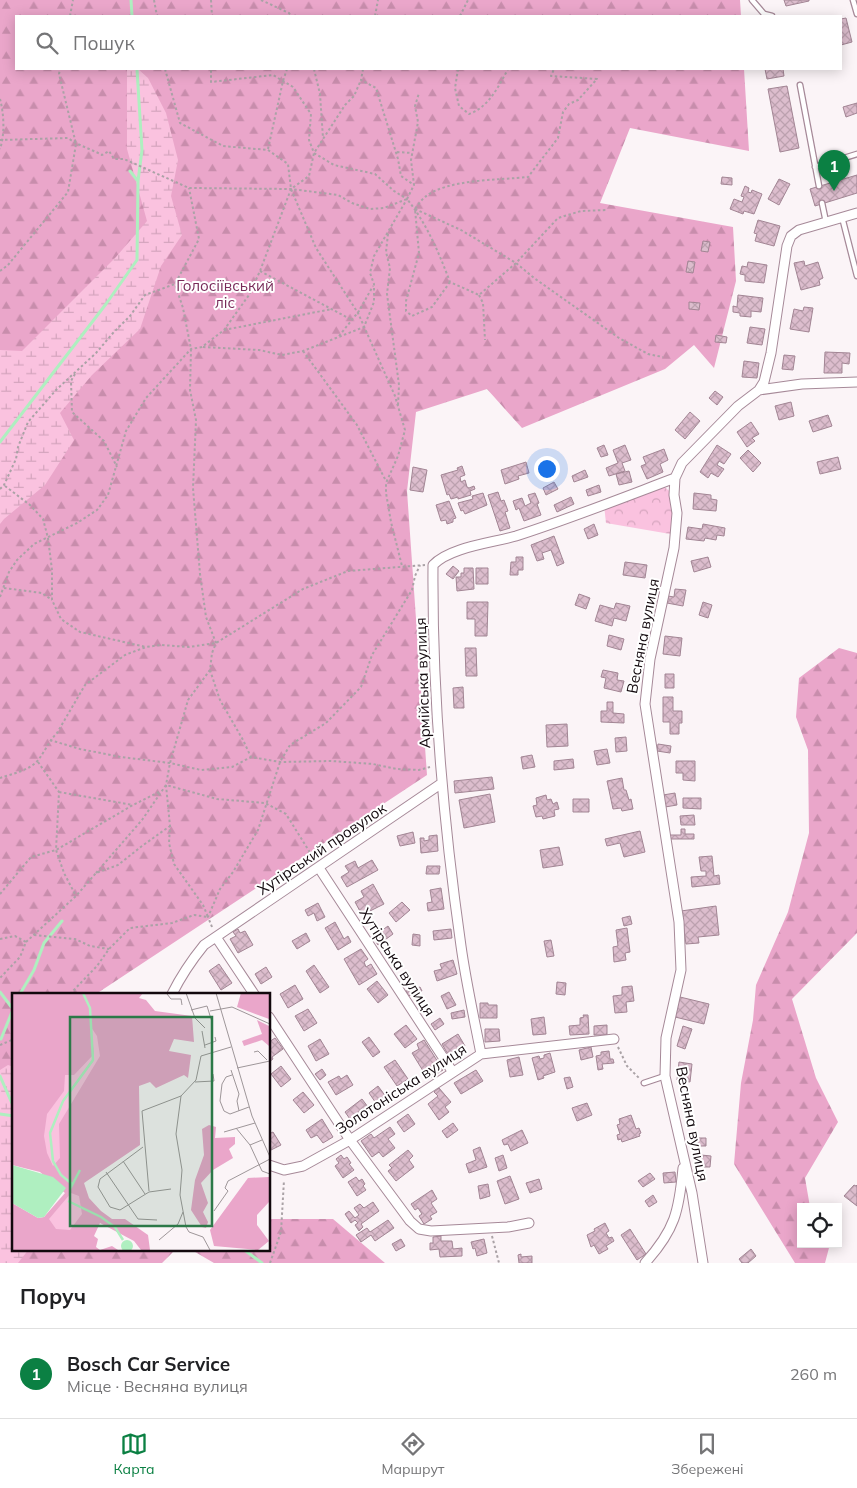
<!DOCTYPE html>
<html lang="uk">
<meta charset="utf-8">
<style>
body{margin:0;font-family:Mulish,sans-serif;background:#f2f2f2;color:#202124}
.controls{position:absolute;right:15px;bottom:15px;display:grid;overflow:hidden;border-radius:0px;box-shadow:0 2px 12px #0003}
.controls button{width:45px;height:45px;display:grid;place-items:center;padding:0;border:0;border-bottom:1px solid #e0e0e0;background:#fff;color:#202124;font:25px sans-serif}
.you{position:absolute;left:546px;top:468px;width:18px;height:18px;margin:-12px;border:4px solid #fff;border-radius:50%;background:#1a73e8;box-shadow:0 0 0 8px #1a73e833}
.badge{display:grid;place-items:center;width:32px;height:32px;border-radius:50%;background:#0b8043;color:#fff;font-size:16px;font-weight:700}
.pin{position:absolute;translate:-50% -41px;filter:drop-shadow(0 1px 2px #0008)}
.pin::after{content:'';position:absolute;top:26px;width:18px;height:15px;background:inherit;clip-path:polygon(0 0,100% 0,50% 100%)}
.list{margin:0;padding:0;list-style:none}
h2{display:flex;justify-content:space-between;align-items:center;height:65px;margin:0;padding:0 20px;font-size:21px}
h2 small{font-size:16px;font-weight:400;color:#757577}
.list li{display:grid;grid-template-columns:32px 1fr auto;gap:15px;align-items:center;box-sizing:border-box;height:90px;padding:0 20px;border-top:1px solid #e0e0e0}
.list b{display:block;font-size:19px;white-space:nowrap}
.list p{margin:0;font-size:16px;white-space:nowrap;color:#757577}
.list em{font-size:16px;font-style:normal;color:#757577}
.icon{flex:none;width:28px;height:28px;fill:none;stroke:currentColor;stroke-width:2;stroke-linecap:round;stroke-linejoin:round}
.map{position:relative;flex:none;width:857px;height:1263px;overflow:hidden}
.search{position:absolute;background:#fff;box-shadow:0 2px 12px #0003;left:15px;right:15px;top:15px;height:55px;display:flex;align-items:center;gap:12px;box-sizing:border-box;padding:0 18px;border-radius:0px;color:#757577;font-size:19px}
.sheet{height:155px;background:#fff}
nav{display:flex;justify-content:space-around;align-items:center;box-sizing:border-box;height:70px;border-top:1px solid #e0e0e0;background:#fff;font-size:14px;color:#757577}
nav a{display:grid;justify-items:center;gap:2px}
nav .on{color:#0b8043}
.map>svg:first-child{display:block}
</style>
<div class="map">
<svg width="857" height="1263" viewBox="0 0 857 1263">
<defs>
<pattern id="forest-firs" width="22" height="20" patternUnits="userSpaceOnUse" patternTransform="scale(1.25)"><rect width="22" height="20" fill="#eaa6ca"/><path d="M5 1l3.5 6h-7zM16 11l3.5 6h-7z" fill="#c88dac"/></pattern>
<pattern id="wetland-marsh" width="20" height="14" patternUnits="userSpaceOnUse" patternTransform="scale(1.25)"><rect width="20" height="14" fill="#fac2df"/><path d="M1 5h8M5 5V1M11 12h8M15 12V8" fill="none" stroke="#d5a5be"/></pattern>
<pattern id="park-crowns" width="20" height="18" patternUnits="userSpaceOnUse" patternTransform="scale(1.25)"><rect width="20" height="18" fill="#fac2df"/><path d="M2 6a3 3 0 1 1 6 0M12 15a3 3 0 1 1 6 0" fill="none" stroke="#d5a5be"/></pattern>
<pattern id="building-cross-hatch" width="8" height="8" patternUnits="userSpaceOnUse" patternTransform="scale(1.25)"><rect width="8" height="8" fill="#dcbdcd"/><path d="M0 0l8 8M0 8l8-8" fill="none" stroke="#bca1af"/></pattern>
</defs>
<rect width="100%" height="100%" fill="#fbf4f7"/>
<path fill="url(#forest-firs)" d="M0 0H740L741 16H16V69H744L749 151 630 128 600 203 733 227 736 281 714 368 694 345 665 369 522 428 487 389 416 412 407 491 427 775 96 994H14V1249H176L162 1263H0Z
M839 648 857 653V933L792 999 816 1078 838 1122 805 1178 810 1207H801V1244H830L825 1263H795L734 1164 741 1083 753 1020 756 985 788 912 809 833 808 750 796 717 799 678Z
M269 1219H333L385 1263H214L190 1249H269Z"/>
<path fill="url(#wetland-marsh)" d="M127 69H138L148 78 166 113 178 160 171 196 182 235 161 266 140 329 92 375 60 413 74 440 45 485 4 519 0 524V350L22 351 116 257 147 221 127 149Z
M8 1065 14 1067V1249H29L18 1263H0V1070Z"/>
<path fill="url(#park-crowns)" d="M661 484 674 495 676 535 606 523 604 505Z"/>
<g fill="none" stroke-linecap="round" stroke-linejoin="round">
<path stroke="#afefc0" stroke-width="3" d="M131 0 132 16
M130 171 137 180
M0 442 106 304 137 260 138 181 142 150 137 69
M0 992 13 1009
M20 994 34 970 44 943 62 921
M1 1039 14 1007
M0 1076 14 1108
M0 1114 14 1116
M243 1249 262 1263"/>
</g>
<path fill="url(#building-cross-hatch)" stroke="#a28594" d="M784 0H809V1L786 6Z
M846 18 852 42 841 45V19Z
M765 69H783L784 76 767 79Z
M787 86 799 148 780 152 768 89Z
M857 103V113L846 117 843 107Z
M857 175V193L815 206 810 189Z
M722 177 732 178V185L721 184Z
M779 179 790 184 779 205 768 199Z
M745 186 749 188 748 192 751 193 752 190 762 194 754 214 744 211 743 214 730 209 734 199 742 202 744 197 741 196Z
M758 220 780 226 774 246 755 241 757 234 754 233Z
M703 241 710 242 708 252 701 251Z
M688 261 695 262 693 273 686 272Z
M804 261 805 266 818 262 823 278 819 280 820 285 801 290 794 263Z
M748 262 767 265 764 283 745 281V275L740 274 742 266 747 267Z
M738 295 763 298 761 312 751 311V317L740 316V313L733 312V306L737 307Z
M689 302 700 303 699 310 689 309Z
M804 307 813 308 809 332 790 329 794 309 803 311Z
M750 327 765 329 762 345 747 343Z
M716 335 727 337 726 343 715 342Z
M825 352 850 353 849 364 842 363V373H824Z
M784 355 795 356 793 370 782 369Z
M744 361 759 363 757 378 742 377Z
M715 391 723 397 717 405 709 398Z
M791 402 794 416 779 420 775 406Z
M690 412 700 421 685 439 675 430Z
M828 415 832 426 813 432 809 421Z
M751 422 759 434 752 438 755 441 747 447 737 432Z
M604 445 608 455 601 457 597 448Z
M625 445 631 460 622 463 625 471 609 476 606 468 618 463 613 450Z
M717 445 731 454 724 464 719 461 717 465 724 469 718 477 711 473 708 478 700 472Z
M664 449 668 460 660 464 663 472 647 479 641 466 646 464 643 457Z
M748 450 761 463 753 472 740 458Z
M838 457 841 469 820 474 817 462Z
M526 462 529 473 518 476 519 479 505 484 501 470Z
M462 466 465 475 460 477 461 482 465 480 467 487 469 488 474 486 475 489 470 491 471 495 458 499V497L451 499 449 494 447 495 441 475 458 470 457 468Z
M413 467 427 470 423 492 410 490Z
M585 470 588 477 574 482 572 476Z
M629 471 632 482 619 485 616 474Z
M554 482 558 489 546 495 543 488Z
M599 485 601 492 588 496 586 490Z
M498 492 501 501 504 500 508 511 505 512 510 528 500 531 488 495Z
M483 493 487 505 465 514 463 510 461 511 458 503 473 499 472 496Z
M535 493 539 503 537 504 541 515 524 521 519 508 516 510 513 501 522 498 525 506 531 503 528 495Z
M694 493 711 495V499L717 500 716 511 693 509Z
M571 497 574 504 557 512 554 505Z
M449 501 456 518 453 519V522L447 524 446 520 441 521 436 505Z
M594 524 598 535 588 539 584 529Z
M703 524 725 528 724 536 717 535 716 540 705 538 704 541 686 539 688 527 702 529Z
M554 536 564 563 557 566 551 550 542 553 544 559 537 561 531 545Z
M516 557H523V570H518V575H510L511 562H516Z
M708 557 711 567 694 572 691 561Z
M625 562 647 565 645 578 623 575Z
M453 566 459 571 453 579 446 574Z
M464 568H473L474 589 457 591 456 577H461V573H464Z
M476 568H488V584H476Z
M675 589 686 590 683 606 667 603 668 596 674 597Z
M579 594 590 598 586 609 575 605Z
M467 602H488L487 636H475V619H467Z
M703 602 712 605 708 618 699 615Z
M616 603 630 606 626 621 614 618 612 626 595 621 600 605 614 609Z
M609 635 624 639 621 650 607 646Z
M665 636 682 638 680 656 663 654Z
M465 648H476L477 676H466Z
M603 670 618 673 617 680 624 681 621 692 604 688 606 678 601 677Z
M665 674H674V688H665Z
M463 687 464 708H454L453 688Z
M663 697H673V711H682V723H679V734H670V722H663Z
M607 702H613V713L624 714V723L601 722V711H607Z
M567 724 568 746 547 747 546 725Z
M626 737 627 751 616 752 615 738Z
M658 744 671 746 670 753 657 751Z
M607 749 610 763 597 765 594 751Z
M532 755 535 767 523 769 521 757Z
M573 759 574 768 554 770V761Z
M676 761H695V781L683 780V773H676Z
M492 777 494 789 455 793 454 781Z
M622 778 624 790H626L629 800 631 799 633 809 622 811 621 808 613 809 607 781Z
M675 793 677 805 665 807 663 795Z
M490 794 495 822 464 828 459 800Z
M546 795 547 800 551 799 553 804 557 802 559 809 554 810 555 816 543 819 542 816 536 817 533 806 537 805 536 798Z
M683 798H701V809L683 808Z
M573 799H589V812H573Z
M694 815 695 825H681L680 816Z
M681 829H685V834H694V839H670V835H681Z
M640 831 645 852 624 857 620 843 607 846 605 839Z
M413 832 415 843 400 846 397 836Z
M437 835 438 851 421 853 420 838H424V841L429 840V836Z
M559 847 563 865 543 868 540 850Z
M712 856 714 876 719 875 720 884 692 887 691 877 706 876V871H701L699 857Z
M372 860 378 870 347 887 341 877 349 872 345 866 355 861 358 868Z
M427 866H440L439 874H426Z
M373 884 384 904 362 915 355 902 364 897 361 891Z
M441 888 444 909 428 911 427 903 432 902 430 890Z
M402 902 410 910 396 922 389 913Z
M318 903 325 917 317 921 314 913 308 916 305 910Z
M716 906 719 935 698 937 699 943 686 944 681 911Z
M630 916 632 924 624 926 622 918Z
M335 922 344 939 348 936 351 942 338 950 325 928Z
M388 926 393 934 378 945 373 937Z
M627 928 630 952 625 953 626 960 614 962 613 947 618 946 616 930Z
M238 929 240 933 245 931 253 945 238 953 230 939 236 936 233 932Z
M451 929 452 938 434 940 433 931Z
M306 933 310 941 297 949 292 941Z
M413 934 420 935V946L412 945Z
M551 940 554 956 547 957 544 941Z
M361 949 368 959 364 962 366 967 371 964 377 974 359 985 344 959Z
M453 960 457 974 437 981 434 971 442 969 440 964Z
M219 964 232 983 221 990 209 971Z
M314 965 329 987 320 993 306 971Z
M266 967 272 977 261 984 255 974Z
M377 981 388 995 378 1003 367 989Z
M557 982 566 983 565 995 556 994Z
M295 985 303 999 288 1008 280 994Z
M632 986 634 1001 626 1002 627 1012 615 1013 613 996 622 995V987Z
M420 987 422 991 408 996 406 991Z
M449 992 456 1005 447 1009 441 996Z
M680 997 709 1004 704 1024 675 1017Z
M480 1003H488V1005H497V1018H480Z
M308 1009 317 1023 304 1031 295 1016Z
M464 1010 465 1017 452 1019 451 1013Z
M583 1015H588L589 1034 570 1035 569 1026 580 1025V1018L584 1017Z
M544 1017 546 1034 533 1035 531 1019Z
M440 1018 444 1024 435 1030 431 1024Z
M406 1025 417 1039 405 1048 394 1034Z
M607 1025V1035H594V1026Z
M683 1026 692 1029 685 1049 677 1046Z
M485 1029H499L500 1041 485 1042Z
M458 1034 465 1046 449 1056 442 1044Z
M369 1037 380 1052 373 1057 362 1042Z
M275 1038 283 1049 272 1057 273 1059 269 1062V1042Z
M320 1039 329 1054 316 1061 308 1046Z
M424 1040 443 1070 428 1079 412 1053 419 1049 417 1044Z
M591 1047 593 1057 581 1060 579 1050Z
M609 1051 610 1059H613L614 1063 602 1064 603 1069 598 1070 596 1056 601 1055V1052Z
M550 1053 555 1072 543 1076 544 1078 538 1080 532 1058 539 1056 540 1059 544 1058V1055Z
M519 1057 523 1075 510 1077 507 1060Z
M395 1060 408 1079 397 1086 384 1067Z
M679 1062 692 1064 690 1082 677 1080Z
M281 1066 291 1079 281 1087 271 1074Z
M322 1069 326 1075 320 1080 315 1074Z
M476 1070 483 1081 461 1094 454 1083Z
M347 1075 353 1085 336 1095 328 1082 339 1076 341 1079Z
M570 1077 573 1087 567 1089 564 1078Z
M378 1086 390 1102 380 1109 369 1093Z
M439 1088 451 1102 445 1107 449 1112 439 1120 428 1104 438 1096 434 1092Z
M303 1092 314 1105 304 1113 293 1100Z
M362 1099 371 1111 356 1121 353 1117 350 1119 345 1112Z
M587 1103 592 1115 577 1121 572 1108Z
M408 1114 415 1124 404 1132 397 1122Z
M631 1115 636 1129 639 1128 641 1133 639 1134 640 1136 622 1142 621 1139 618 1140 617 1135 620 1134 617 1125 620 1124 619 1119Z
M322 1119 333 1137 323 1143 317 1135 311 1138 306 1130Z
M453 1123 458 1130 447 1138 442 1131Z
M390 1127 395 1134 388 1139 395 1148 383 1157 379 1152 372 1157 361 1141 371 1134 374 1138Z
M522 1130 528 1143 511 1151 508 1144 504 1145 502 1140Z
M273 1132 281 1145 269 1151V1134Z
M694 1138H706V1146H694Z
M480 1147 487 1167 469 1173 466 1164 476 1160 473 1150Z
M408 1150 413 1156 409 1160 414 1167 396 1181 388 1171 392 1168 389 1165Z
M341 1155 344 1159 347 1157 351 1163 349 1164 354 1170 343 1178 335 1166 339 1163 336 1159Z
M503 1155 507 1168 499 1171 495 1158Z
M701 1155 711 1156 710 1167H701Z
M675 1172 676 1182 664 1183 663 1173Z
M650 1173 655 1179 643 1187 638 1181Z
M510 1176 519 1199 505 1204 497 1181Z
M356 1177 359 1181 362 1179 365 1184 363 1186 366 1190 357 1196 348 1182Z
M539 1179 542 1189 530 1193 526 1183Z
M488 1184 490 1196 480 1199 478 1186Z
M854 1185 856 1186 857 1185V1206L844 1196Z
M432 1190 437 1199 431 1203 437 1212 430 1216 432 1219 424 1224 419 1216 422 1214 418 1208 415 1210 411 1204Z
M653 1195 657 1202 649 1207 645 1201Z
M373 1202 379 1211 361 1224 363 1227 359 1231 355 1225 358 1223 355 1220 351 1223 345 1214 349 1211 355 1218 359 1215 354 1208 360 1204 364 1208Z
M388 1220 394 1228 375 1241 371 1235 361 1242 356 1235 367 1228 370 1232Z
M605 1223 609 1231 606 1233 609 1238 612 1237 614 1241 606 1246 608 1249 599 1254 594 1245 591 1247 587 1235 595 1231 594 1229Z
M630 1229 646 1254 637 1260 621 1235Z
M441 1236V1241H452L453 1249 462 1248V1256L440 1257 439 1249 430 1250V1243H433V1237Z
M401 1239 405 1246 396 1251 392 1244Z
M484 1239 487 1253 477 1256 475 1248 473 1249 471 1242Z
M751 1249 756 1256 748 1263H742L739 1259Z
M521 1254V1257L532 1256V1263H519L518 1255Z"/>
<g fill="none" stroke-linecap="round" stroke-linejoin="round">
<defs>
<path id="service" d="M752 0 764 14 772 16
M853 0 857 14
M800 85 819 186
M815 167 857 154
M822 203 826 222
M842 217 857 276
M644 1083 665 1076"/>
<path id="minor" d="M759 390 802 384 857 382
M319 868 452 1071
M216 937 254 994
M172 994C181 976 191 961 204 945L442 783
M269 1017 350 1140 410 1221 419 1229 431 1231 508 1227 529 1223
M481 1054C474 1018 466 982 461 946 443 820 432 692 433 565 450 547 492 543 516 536 569 519 622 498 675 478
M269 1165 284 1170 303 1166 350 1140 481 1054 614 1039
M645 1263C675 1230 679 1211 683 1168
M703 1263 692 1193 665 1076 666 1038 681 970 679 922 645 704 650 659 674 548 677 513 674 495 675 478 682 463 738 406 759 390 764 382 771 353 787 246 791 236 799 230 857 213"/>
</defs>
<use href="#service" stroke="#a68998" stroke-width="7"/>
<use href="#minor" stroke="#a68998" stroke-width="11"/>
<path stroke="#aaa2a6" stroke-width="2" stroke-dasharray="2.5 2.5" stroke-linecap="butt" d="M154 0 157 16
M211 0 212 16
M261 0 289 13 291 16
M70 16 73 0
M375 16 378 0
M460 16 468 0
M165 69 180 123 223 146 268 150 288 164 291 189 316 248 358 313 395 396 405 430 398 456 386 483V493L391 522 402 566
M314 69 320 94 323 138
M363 69 361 80 376 88 398 159 401 176 414 185
M458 69 455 88 459 106 469 114C488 108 499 86 508 69
M0 99C4 114 5 134 0 149
M0 140 68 138C79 146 91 149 102 155L109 151 114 159H124L189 188 291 189 338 195 352 203 370 209 384 208 407 199C427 224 439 253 450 282L479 295 516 263 558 218 581 211 606 210
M268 149 283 81 287 69
M397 152 412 153
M407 199 414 185 411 160 418 122 415 106 419 93
M415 209 461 230 516 263 534 278 619 338 648 354 663 357
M388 234 386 252 390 268 387 294 399 385 398 405
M0 271 8 265 68 192 76 144 59 74 60 69
M260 271 352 320
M450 282 432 307 412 316 406 311V301L419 253 415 209C418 205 421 200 425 197 446 179 501 180 528 177L558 138 563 112 569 104 578 100 597 79 551 76 554 69
M479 295 483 303 485 340
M224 330 332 309
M339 336 359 311 373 286
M203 347 259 350 282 355 303 351 364 327 374 302V284L370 273 374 256 407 199 394 191 375 174 334 165 314 153 309 140 311 114 293 87 273 75 211 82V69
M303 351 357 425 386 481
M75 374 71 381 72 412 104 441 117 467
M5 486 30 505 43 519 48 538 52 570V600L61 619 80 632 146 647
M0 489 4 485 16 459 18 447 28 422 56 390 96 353 113 333 130 316 145 295 175 284 199 239 189 188
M4 588 42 593 52 600
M0 597 9 572 17 560 34 544 77 523 97 510 108 495 126 431 146 398 191 349 202 347 224 330 249 295 260 271 291 189 309 176 314 153 345 105 354 96 361 80
M210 670 220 700 243 740 251 757
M50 740 80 749 121 757 170 763 201 770 232 767 251 757 280 762 331 761 373 764 397 769 419 770 430 767
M38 762 59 792 56 850 64 873 76 896
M0 778C12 774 31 770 39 759 45 751 49 741 57 733L85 685 125 655 146 647 161 645 189 647 216 643 303 589 348 571 425 565
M59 792 133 805
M96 873 142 820 166 785 217 799 265 803 286 814 314 859
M0 894 31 857 56 850 133 805 161 791
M212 927 208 917 220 889 233 872 258 830 280 762 290 745 326 723 361 687 372 655 412 590 415 576 420 565
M34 935 75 939 90 946 109 949
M0 939 15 936 26 942 20 957 0 978
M26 942 76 896 96 873 118 865 142 846 170 826
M70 994 97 966 109 949 130 928 172 923 194 915 208 917 203 905 174 864 169 843 170 826 166 785 170 763 188 700 210 670 212 653 216 643 206 617 200 574 193 488 196 420 190 390 191 349 183 308 175 284
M0 1045 14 1039
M618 1047 627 1066 639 1078
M492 1236 499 1263
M270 1263 281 1232 284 1180"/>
<use href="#service" stroke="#fff" stroke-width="4.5"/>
<use href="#minor" stroke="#fff" stroke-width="9"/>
</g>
<g text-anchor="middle" stroke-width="4" stroke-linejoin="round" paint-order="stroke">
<g font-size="15" fill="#782a59" stroke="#fff">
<text x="225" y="291">Голосіївський<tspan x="225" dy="17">ліс</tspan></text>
</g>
<g font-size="15" fill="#12080d" stroke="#fff">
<text transform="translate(643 636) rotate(-79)" y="5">Весняна вулиця</text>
<text transform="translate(423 683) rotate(-92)" y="5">Армійська вулиця</text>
<text transform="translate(322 849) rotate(-34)" y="5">Хутірський провулок</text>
<text transform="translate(397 962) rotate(57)" y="5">Хутірська вулиця</text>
<text transform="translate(401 1089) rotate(-33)" y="5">Золотоніська вулиця</text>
<text transform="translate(692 1124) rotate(79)" y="5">Весняна вулиця</text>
</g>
</g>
<g transform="translate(12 993)">
<rect width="258" height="258" fill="#fbf4f7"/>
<path d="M0 0H131L127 5 134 7 143 18 180 23 182 49 162 46 157 58 179 62 176 85 172 82 144 95 138 89 127 93 128 152 72 190 77 205 89 218 100 226H113L136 242 138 257H129L122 248 88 230 82 243 86 246 84 254 88 257 100 253 106 257H0V210L26 225 32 224 53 200 28 179 0 172ZM229 0H257V26L225 14ZM245 27 257 33V53L250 47 232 53 230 48 250 41ZM197 132 204 134 203 145 223 144V151L217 156 221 165 201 177 189 190 196 210 191 219 196 229 194 235 190 234 179 217 183 187 192 162 190 136ZM257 184V209L245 222V232L257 248 246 257 202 253 198 237 236 185Z" fill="#eaa6ca"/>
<path d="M79 34 85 43 88 63 47 131 48 165 41 173 35 160 32 143 35 121 52 98 53 82H62L82 61ZM59 200 67 203 70 221 58 237 44 236 37 226Z" fill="#fac2df"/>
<path d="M0 172 41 184 54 195 32 224 26 225 0 210ZM109 253a6 6 0 1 1 12 0a6 6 0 1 1-12 0Z" fill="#afefc0"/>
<path fill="none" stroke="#afefc0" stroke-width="2.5" d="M60 191 49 182 41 168 38 140 51 108 81 67 78 15 71 0M58 196 68 177M56 208 89 224 103 234 111 247"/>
<path fill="none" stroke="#9e9699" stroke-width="1" d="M174 0 183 25 193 35M204 0 240 123 258 164M155 1 159 6H169L170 12M179 17 195 13 200 29M198 18 220 14 258 31M190 38 193 55M193 52 204 48 203 44M242 59 246 58 255 67M225 75 258 68M219 77 227 101 225 108 227 118M220 82 214 84 210 91 208 108 212 118 218 121 237 114M183 89 202 88 201 81M224 135 238 152M212 139 243 130M250 147 238 152 250 178 258 181M131 154 88 186 86 194 98 214 108 217 137 199 159 196M111 168 133 201M94 179 126 226 145 227M137 198 130 118 169 103M202 218 216 198 213 195 216 188 258 166M147 247 166 231 171 219M198 257 191 244 177 239 174 234 168 202 170 177 164 141 169 103 184 87 189 63 219 54"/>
<path fill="#2c7948" fill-opacity="0.15" stroke="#2c7948" stroke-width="2.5" d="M58 24H200V233H58Z"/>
<rect width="258" height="258" fill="none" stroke="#12080d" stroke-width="2.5"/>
</g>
</svg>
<div class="controls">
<button><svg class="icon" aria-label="locate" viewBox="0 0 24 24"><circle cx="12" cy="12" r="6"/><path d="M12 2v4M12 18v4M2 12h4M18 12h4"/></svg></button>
</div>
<div class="you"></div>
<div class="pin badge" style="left:834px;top:191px">1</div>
<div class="search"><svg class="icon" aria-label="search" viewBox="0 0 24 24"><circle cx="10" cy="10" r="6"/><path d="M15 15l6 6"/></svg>Пошук</div>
</div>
<section class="sheet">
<h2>Поруч<small></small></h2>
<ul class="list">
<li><span class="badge">1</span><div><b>Bosch Car Service</b><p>Місце · Весняна вулиця</p></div><em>260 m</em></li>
</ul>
</section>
<nav>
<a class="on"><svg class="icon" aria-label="map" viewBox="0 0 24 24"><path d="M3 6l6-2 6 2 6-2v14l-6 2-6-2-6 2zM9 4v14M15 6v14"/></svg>Карта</a>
<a><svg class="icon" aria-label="directions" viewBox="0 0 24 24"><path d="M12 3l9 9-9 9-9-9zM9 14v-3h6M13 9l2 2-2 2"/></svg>Маршрут</a>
<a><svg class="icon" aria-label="saved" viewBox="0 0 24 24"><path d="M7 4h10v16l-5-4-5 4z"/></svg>Збережені</a>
</nav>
